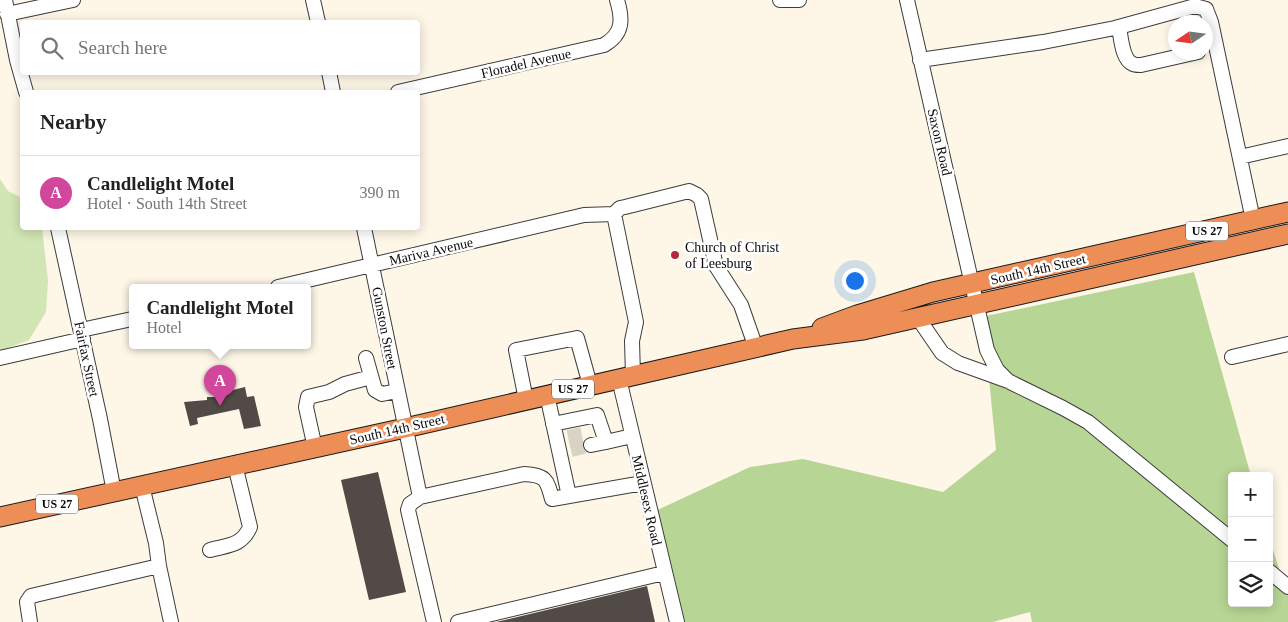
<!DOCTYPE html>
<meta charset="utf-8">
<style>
body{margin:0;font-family:Georgia,serif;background:#f2f2f2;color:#222}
.controls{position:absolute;right:15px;bottom:15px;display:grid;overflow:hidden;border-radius:5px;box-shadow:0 2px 12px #0003}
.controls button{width:45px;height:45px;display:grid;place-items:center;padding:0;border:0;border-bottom:1px solid #e0e0e0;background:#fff;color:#222;font:25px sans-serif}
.compass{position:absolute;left:1168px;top:15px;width:45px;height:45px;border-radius:50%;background:#fff;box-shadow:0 2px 12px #0003;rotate:257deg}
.you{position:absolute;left:854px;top:280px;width:18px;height:18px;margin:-12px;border:4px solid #fff;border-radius:50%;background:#1a73e8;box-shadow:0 0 0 8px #1a73e833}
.badge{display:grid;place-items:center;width:32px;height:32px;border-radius:50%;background:#d93025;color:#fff;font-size:16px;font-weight:700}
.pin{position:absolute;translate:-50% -41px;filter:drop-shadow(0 1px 2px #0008)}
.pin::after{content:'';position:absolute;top:26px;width:18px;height:15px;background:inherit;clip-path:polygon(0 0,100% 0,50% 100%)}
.popup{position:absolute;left:129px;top:284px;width:182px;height:65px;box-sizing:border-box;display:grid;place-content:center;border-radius:5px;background:#fff;filter:drop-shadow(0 1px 4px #0005);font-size:16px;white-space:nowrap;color:#767676}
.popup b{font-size:19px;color:#222}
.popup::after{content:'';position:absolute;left:50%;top:100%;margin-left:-10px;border:10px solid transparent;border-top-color:#fff}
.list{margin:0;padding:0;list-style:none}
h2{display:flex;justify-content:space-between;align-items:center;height:65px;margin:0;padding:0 20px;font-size:21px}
h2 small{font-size:16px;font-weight:400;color:#767676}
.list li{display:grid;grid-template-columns:32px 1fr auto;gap:15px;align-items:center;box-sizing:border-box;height:75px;padding:0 20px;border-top:1px solid #e0e0e0}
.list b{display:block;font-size:19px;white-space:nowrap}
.list p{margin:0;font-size:16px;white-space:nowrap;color:#767676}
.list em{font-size:16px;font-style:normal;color:#767676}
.icon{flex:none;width:28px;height:28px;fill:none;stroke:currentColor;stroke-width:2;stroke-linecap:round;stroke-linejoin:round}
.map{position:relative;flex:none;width:1288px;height:622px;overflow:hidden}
.search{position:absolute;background:#fff;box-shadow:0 2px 12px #0003;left:20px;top:20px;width:400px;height:55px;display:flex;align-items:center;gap:12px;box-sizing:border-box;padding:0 18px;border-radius:5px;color:#767676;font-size:19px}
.panel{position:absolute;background:#fff;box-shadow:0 2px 12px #0003;left:20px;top:90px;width:400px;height:140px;border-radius:5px}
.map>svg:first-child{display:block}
</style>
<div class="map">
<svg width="1288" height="622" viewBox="0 0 1288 622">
<rect width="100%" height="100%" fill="#fef7e7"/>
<path fill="#d2e5b4" d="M0 179 8 191 22 198V228H42L48 280 46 312 29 340 0 351Z"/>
<path fill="#b7d594" d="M1194 272 1251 476H1232V532L1012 376C994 359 991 340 986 316Z
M988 368 1007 389 1008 388 1084 427 1232 548V603H1269V579L1288 595V622H1032L1030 612 993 622H675L651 513 750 467 803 459 943 492 996 450Z
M1269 537 1280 572 1269 563Z"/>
<path fill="#514a47" d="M245 387 247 397 254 396 261 426 244 429 239 409 197 418 198 424 190 426 184 402 207 400V397H219L220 394H228L229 391Z
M378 472 406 592 369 600 341 480Z
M647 586 655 622H496Z"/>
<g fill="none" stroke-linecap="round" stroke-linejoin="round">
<path stroke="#d9d3c6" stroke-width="14" stroke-dasharray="14 7" stroke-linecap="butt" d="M568 437 588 433
M571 450 591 445"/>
<defs>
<path id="minor" d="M5 0 17 60 26 92
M313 0 318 22
M780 0H799
M907 0 987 350 997 370 1008 381
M7 14 73 0
M1119 27C1121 37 1122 60 1133 64 1134 65 1141 65 1141 65L1198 52
M920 60 1043 42 1115 28 1195 6 1206 9 1211 22 1253 220
M329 72 333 92
M398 92 604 45C623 34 623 20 617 0
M1240 157 1288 146
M58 228 100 419 114 492
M364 228 420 497 410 504 408 510 434 622
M278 287 584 215 614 214
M918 318 942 353 958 363 1008 381 1063 408 1088 422 1232 540
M81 330 132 319
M1232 357 1288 344
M0 358 83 339
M366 358 375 390 382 394 397 391
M633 375 632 341 636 322 614 214 620 208 625 207 689 191 697 195 701 199 716 266 741 305 756 348
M619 379 677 622
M547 395 569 496
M526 400 516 350 577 338 590 385
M553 424 597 415 606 442 632 436
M591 445 606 442
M315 448 306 407 308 397 329 392 345 384 371 377
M142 486 156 543 159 566
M420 497 524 474C545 475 547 479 552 499L643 483
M210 550C228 545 242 546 250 527L235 465
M1269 571 1288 587
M30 622 27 602 31 596 159 566 171 622
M458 622 664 573"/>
<path id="highway" d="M822 328 857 315 933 292 1288 212
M0 517 405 428 793 339 863 330 1288 234"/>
</defs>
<use href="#minor" stroke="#3c3c3c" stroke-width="16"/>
<use href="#highway" stroke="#1a1a1a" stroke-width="21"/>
<use href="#minor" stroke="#fff" stroke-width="14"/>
<use href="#highway" stroke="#ed8e56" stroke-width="19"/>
</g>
<circle fill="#b12a3c" stroke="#fff" stroke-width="2" cx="675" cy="255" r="5"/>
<g text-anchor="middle" stroke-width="5" stroke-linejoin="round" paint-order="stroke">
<g fill="#fff" stroke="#535353" stroke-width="1">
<rect x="1186" y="221.5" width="42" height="19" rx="4"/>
<rect x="552" y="379.5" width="42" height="19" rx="4"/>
<rect x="36" y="494.5" width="42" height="19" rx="4"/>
</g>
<g font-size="12" font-weight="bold" fill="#090909">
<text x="1207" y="235">US 27</text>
<text x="573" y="393">US 27</text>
<text x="57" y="508">US 27</text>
</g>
<g font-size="14" fill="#090909" stroke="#fff">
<text transform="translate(526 63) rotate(-13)" y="5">Floradel Avenue</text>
<text transform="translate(940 142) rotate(77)" y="5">Saxon Road</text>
<text transform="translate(431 251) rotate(-13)" y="5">Mariva Avenue</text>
<text transform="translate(1038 269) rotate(-13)" y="5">South 14th Street</text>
<text transform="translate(385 328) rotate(79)" y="5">Gunston Street</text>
<text transform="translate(87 359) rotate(78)" y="5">Fairfax Street</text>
<text transform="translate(397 429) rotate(-13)" y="5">South 14th Street</text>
<text transform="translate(647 500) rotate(77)" y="5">Middlesex Road</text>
</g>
<g font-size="14" fill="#090909" stroke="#fff" text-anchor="start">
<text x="685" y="252">Church of Christ<tspan x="685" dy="16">of Leesburg</tspan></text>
</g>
</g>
</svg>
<div class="controls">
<button>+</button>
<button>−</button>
<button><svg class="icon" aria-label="layers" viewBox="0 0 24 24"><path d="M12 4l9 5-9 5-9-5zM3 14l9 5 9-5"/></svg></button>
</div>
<svg class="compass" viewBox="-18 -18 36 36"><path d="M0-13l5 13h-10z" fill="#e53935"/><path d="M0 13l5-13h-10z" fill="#767676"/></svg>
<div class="you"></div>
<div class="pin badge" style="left:220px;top:406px;background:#d1479c">A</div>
<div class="popup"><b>Candlelight Motel</b>Hotel</div>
<div class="search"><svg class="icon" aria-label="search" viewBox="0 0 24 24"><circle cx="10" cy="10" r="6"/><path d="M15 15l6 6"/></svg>Search here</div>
<section class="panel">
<h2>Nearby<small></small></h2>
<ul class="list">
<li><span class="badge" style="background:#d1479c">A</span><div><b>Candlelight Motel</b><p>Hotel · South 14th Street</p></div><em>390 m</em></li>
</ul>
</section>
</div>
